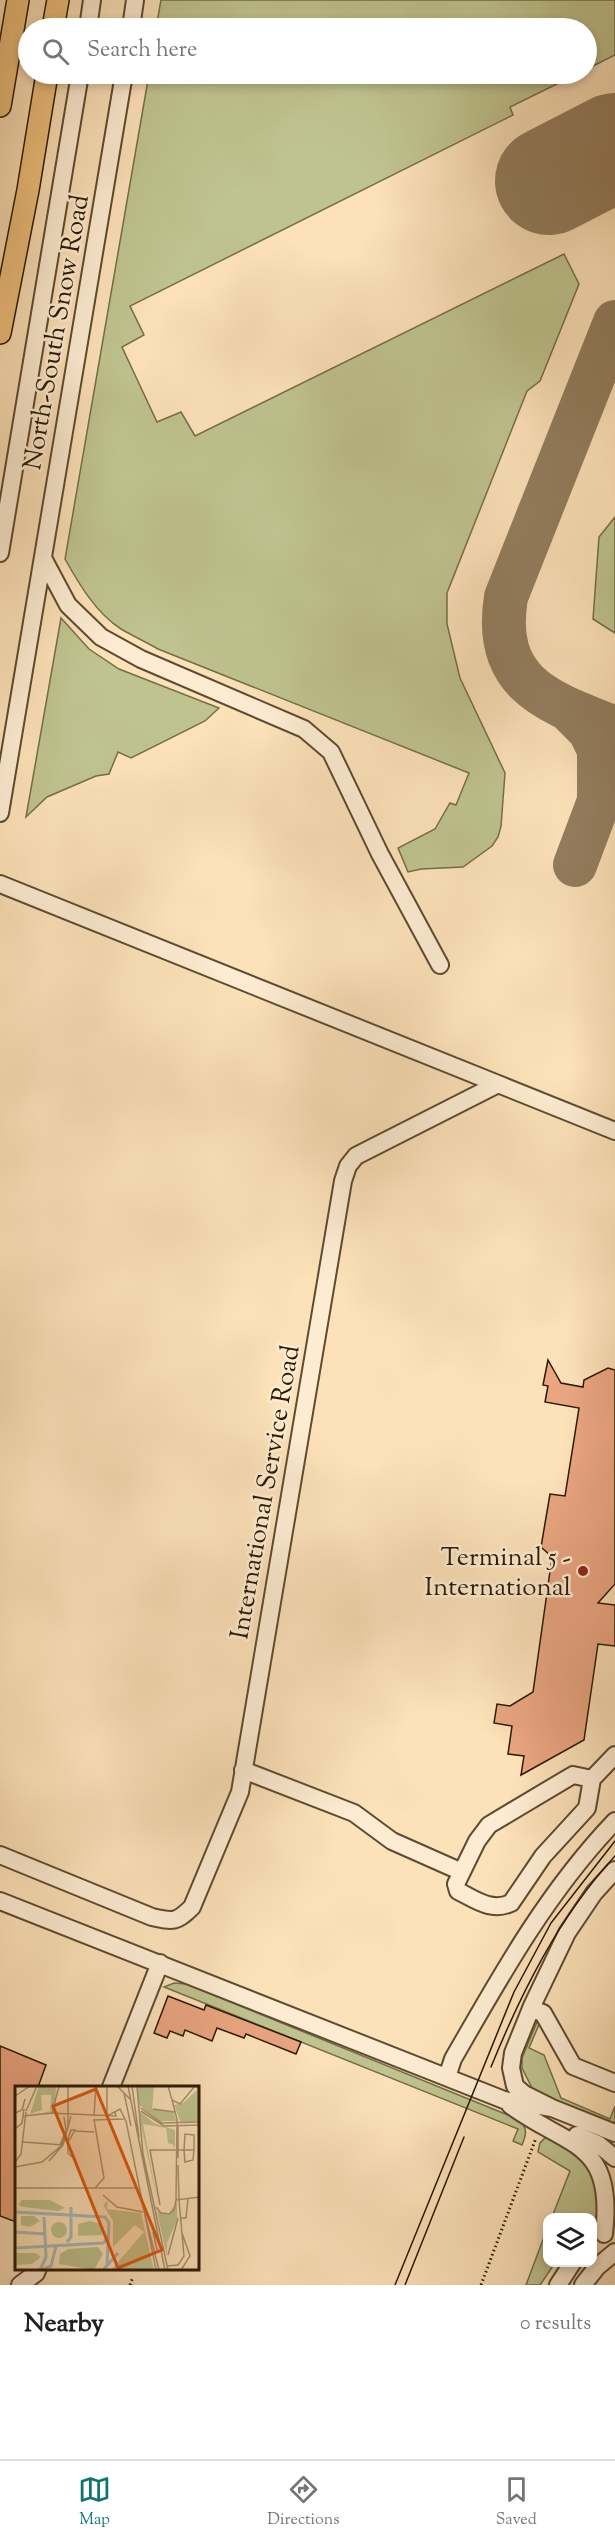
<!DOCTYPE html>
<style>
body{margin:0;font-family:"Sorts Mill Goudy",serif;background:#f6f6f6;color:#202124}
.controls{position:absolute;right:18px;bottom:18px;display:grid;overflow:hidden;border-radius:12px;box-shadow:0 3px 9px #0003}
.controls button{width:54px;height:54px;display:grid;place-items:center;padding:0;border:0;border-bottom:2px solid #e0e0e0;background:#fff;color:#202124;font:30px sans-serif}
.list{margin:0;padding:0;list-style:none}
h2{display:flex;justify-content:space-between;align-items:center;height:78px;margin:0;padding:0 24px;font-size:26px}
h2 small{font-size:20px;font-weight:400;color:#757577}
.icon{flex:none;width:33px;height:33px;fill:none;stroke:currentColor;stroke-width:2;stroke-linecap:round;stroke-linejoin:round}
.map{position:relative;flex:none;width:615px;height:2285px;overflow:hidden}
.search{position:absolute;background:#fff;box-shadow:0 3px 9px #0003;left:18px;right:18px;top:18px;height:66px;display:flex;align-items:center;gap:15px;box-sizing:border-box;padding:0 21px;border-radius:33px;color:#757577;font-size:22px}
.sheet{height:174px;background:#fff}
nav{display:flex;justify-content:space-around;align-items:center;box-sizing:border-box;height:84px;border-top:2px solid #e0e0e0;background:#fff;font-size:16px;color:#757577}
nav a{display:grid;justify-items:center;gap:3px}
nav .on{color:#0f766e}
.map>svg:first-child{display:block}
</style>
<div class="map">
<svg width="615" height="2285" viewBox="0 0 615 2285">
<rect width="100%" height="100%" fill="#fce1b9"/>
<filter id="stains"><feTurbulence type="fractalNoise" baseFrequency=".00333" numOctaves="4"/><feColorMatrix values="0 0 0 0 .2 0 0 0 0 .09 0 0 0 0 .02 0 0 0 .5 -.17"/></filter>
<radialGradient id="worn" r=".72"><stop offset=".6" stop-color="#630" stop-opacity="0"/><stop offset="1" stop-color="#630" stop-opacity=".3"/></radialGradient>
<path fill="#bfc38f" stroke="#746e49" stroke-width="1.5" d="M161 0H615V55L587 69 586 28H156Z
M149 74H577L510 107 513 115 130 306 144 335 122 347 157 422 181 412 195 436 564 254 579 284 540 381 527 391 447 593V624L460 678 505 773 501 826 498 837 492 846 463 867 421 869 408 872 398 848 435 829 450 803 456 805 469 773 158 649C146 642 133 636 121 629 96 613 79 584 65 559Z
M615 517V633L593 619 599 537Z
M61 618 89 649 119 669 219 708 205 721 131 758 118 752 109 774 96 776 47 797 26 817Z
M174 1983 186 1984 520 2120C528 2129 526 2135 522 2145L513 2141 518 2129 164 1987Z
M541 2020 529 2048 544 2055 561 2098 610 2119 615 2106V2127L533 2090 522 2068V2058L537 2022Z
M548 2135 589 2160 600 2209 593 2222 592 2218 552 2217 570 2171 538 2152 540 2143Z
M547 2229 548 2262 555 2263 540 2285H526Z"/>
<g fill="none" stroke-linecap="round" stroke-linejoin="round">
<path stroke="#937d5e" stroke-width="44" d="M615 322 506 597C492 684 547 701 615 728
M569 710 590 731 599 750V801L575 865"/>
<path stroke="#937d5e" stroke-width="108" d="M549 181 615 147"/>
</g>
<path fill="#eaa581" stroke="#2a1903" stroke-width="1.5" d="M548 1360 561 1383 583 1387 584 1380 608 1368 615 1370V1584L598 1603 615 1605V1646L598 1644 584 1740 521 1775 524 1756 508 1754 512 1726 494 1723 497 1704 510 1706 533 1692 552 1557 541 1547 550 1494 565 1496 579 1408 545 1402 548 1386 543 1385Z
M168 1996 204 2010 206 2005 301 2042 296 2054 246 2034 244 2038 217 2028 212 2041 185 2030 183 2036 170 2031 167 2038 154 2033Z
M0 2046 46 2065 38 2087H16V2222L0 2216Z"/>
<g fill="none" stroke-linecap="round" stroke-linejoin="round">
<defs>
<path id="minor" d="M88 28 92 0
M131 28 135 0
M0 553 80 74
M43 558 68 605 101 637 141 659 304 729 331 752 380 854 440 965
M0 813 124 74
M0 884 498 1084
M243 1770 354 1813 392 1841 462 1872
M592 1779 573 1775 489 1825 477 1841 456 1884 458 1891C476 1900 491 1912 511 1903L543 1856 587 1808 592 1779 615 1755
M0 1855 152 1917C174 1922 177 1922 192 1907L240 1792 343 1181 348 1166 356 1156 498 1084 615 1131
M615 1870 594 1893 567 1933 532 2006 513 2053 511 2068 515 2086 524 2094 552 2108 615 2133
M0 1901 504 2100 552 2108
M531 2009 543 2013 573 2066 615 2083
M447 2077 453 2059C501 1975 548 1891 615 1821
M111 2087 160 1963
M510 2105C568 2148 615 2140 604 2234
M577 2135 598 2144 615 2158
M20 2285 36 2273 38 2268
M558 2285 573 2262
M583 2285 597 2267 615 2252"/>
<path id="major" d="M53 28 58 0
M0 106 18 0
M0 333 28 190 47 74"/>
</defs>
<use href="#minor" stroke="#5e4b30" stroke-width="20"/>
<use href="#major" stroke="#2a1903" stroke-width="24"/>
<path stroke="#2a1903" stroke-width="3" stroke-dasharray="1.5 3" stroke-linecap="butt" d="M130 2285 133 2277
M481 2285 536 2138"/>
<use href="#minor" stroke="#fdecd2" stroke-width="16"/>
<use href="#major" stroke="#eec07c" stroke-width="21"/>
<path stroke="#2a1903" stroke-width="1.5" d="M491 2067C522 1991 559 1917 615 1856
M395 2285 514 1992 551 1923 615 1841
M405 2285 464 2137"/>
</g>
<circle fill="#8f2418" stroke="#fdecd2" stroke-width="2" cx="583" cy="1571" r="6"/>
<g text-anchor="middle" stroke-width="5" stroke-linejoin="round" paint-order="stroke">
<g font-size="26" fill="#2a1903" stroke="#fdecd2">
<text transform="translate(55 332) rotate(-80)" y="9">North-South Snow Road</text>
<text transform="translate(264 1492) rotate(-80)" y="9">International Service Road</text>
</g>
<g font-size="26" fill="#2a1903" stroke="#fdecd2" text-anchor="end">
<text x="571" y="1565">Terminal 5 -<tspan x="571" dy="30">International</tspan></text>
</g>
</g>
<g transform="translate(15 2086)">
<rect width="184" height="184" fill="#fce1b9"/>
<path d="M24 0H41L40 17 36 25 32 27 26 28 35 25 36 14V9H26L27 24 15 28ZM123 0H139L137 23 159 26 161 35H144L123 18ZM180 0H183L185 7 184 35 166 37 159 19 168 17 182 4ZM123 24 139 37 160 44V60L157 63 159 59 153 57 151 42 128 38 143 118ZM7 114H35L50 122 43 125 8 121 3 119ZM93 114 92 123 126 127 139 184H96L129 146 120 139 98 161V135L88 119ZM162 115V134L152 157V171L142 125 153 129ZM6 130H19L25 135 15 141 6 139ZM75 135 87 138V149L63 150V138ZM36 144a8 8 0 1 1 16 0a8 8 0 1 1-16 0ZM83 161 88 168 79 184 44 178 45 168 53 163ZM0 167H20L26 171 17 178 0 179Z" fill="#bfc38f"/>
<path fill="none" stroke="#a6babb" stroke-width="3" d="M0 126 90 131 94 137 92 179M0 146 30 148M52 156 56 151V121M0 162 88 157 94 152M25 184 31 171 29 131M26 184 36 180 41 160M88 184 103 167"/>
<path fill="none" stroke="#a89170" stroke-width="1.5" d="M92 0V28M102 0 116 14M113 0 150 184M117 0 124 51M122 0 128 69M153 0 157 14 165 18 180 0M109 7 116 40M0 10 15 0M157 14 162 33 161 114 185 111M126 22 147 37 185 36M138 23 160 26M11 25 22 0M126 25 149 40 185 39M0 27 7 24 10 13M35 27 101 30 100 26M8 30 37 27 44 0M79 30 81 0M92 30 105 23 111 35 141 184M163 40V72M0 43 7 37 9 23M60 45 79 46M54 55 60 44H56L53 53V67L57 71M8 56 48 59 56 30M45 59 51 44 49 31M128 68 153 184M34 75 48 59M0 76 6 68 11 26M163 79 164 114M0 81 27 76 46 60 53 41V0M0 102H80L89 92 79 34 109 33M80 102H122M124 105 144 184M88 109 102 121 128 126M145 119 135 64H169L170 76 178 74 179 64H169L170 48 179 49V64M141 121 146 127 154 128 159 124 161 114M165 132H171L173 113M138 146 142 164M153 169 163 132M152 180 163 179 169 170 164 114M166 184 175 170 167 147"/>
<path fill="#de560c" fill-opacity="0.15" stroke="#de560c" stroke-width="3" d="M81 3 147 164 103 182 38 20Z"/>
<rect width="184" height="184" fill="none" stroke="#2a1903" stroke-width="3"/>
</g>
<rect width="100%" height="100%" filter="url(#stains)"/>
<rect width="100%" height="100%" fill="url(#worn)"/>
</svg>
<div class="controls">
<button><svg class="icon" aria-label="layers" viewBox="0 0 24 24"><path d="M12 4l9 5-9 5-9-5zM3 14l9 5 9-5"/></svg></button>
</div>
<div class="search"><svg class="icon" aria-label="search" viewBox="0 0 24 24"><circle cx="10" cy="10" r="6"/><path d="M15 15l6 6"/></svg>Search here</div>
</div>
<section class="sheet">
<h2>Nearby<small>0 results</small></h2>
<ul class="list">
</ul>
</section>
<nav>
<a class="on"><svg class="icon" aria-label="map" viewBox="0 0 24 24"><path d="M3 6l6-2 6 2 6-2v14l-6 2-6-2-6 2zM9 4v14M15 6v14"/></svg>Map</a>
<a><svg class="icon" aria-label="directions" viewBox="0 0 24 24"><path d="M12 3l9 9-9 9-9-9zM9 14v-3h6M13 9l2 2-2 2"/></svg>Directions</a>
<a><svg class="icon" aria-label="saved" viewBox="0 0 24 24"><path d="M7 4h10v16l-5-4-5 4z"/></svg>Saved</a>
</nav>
